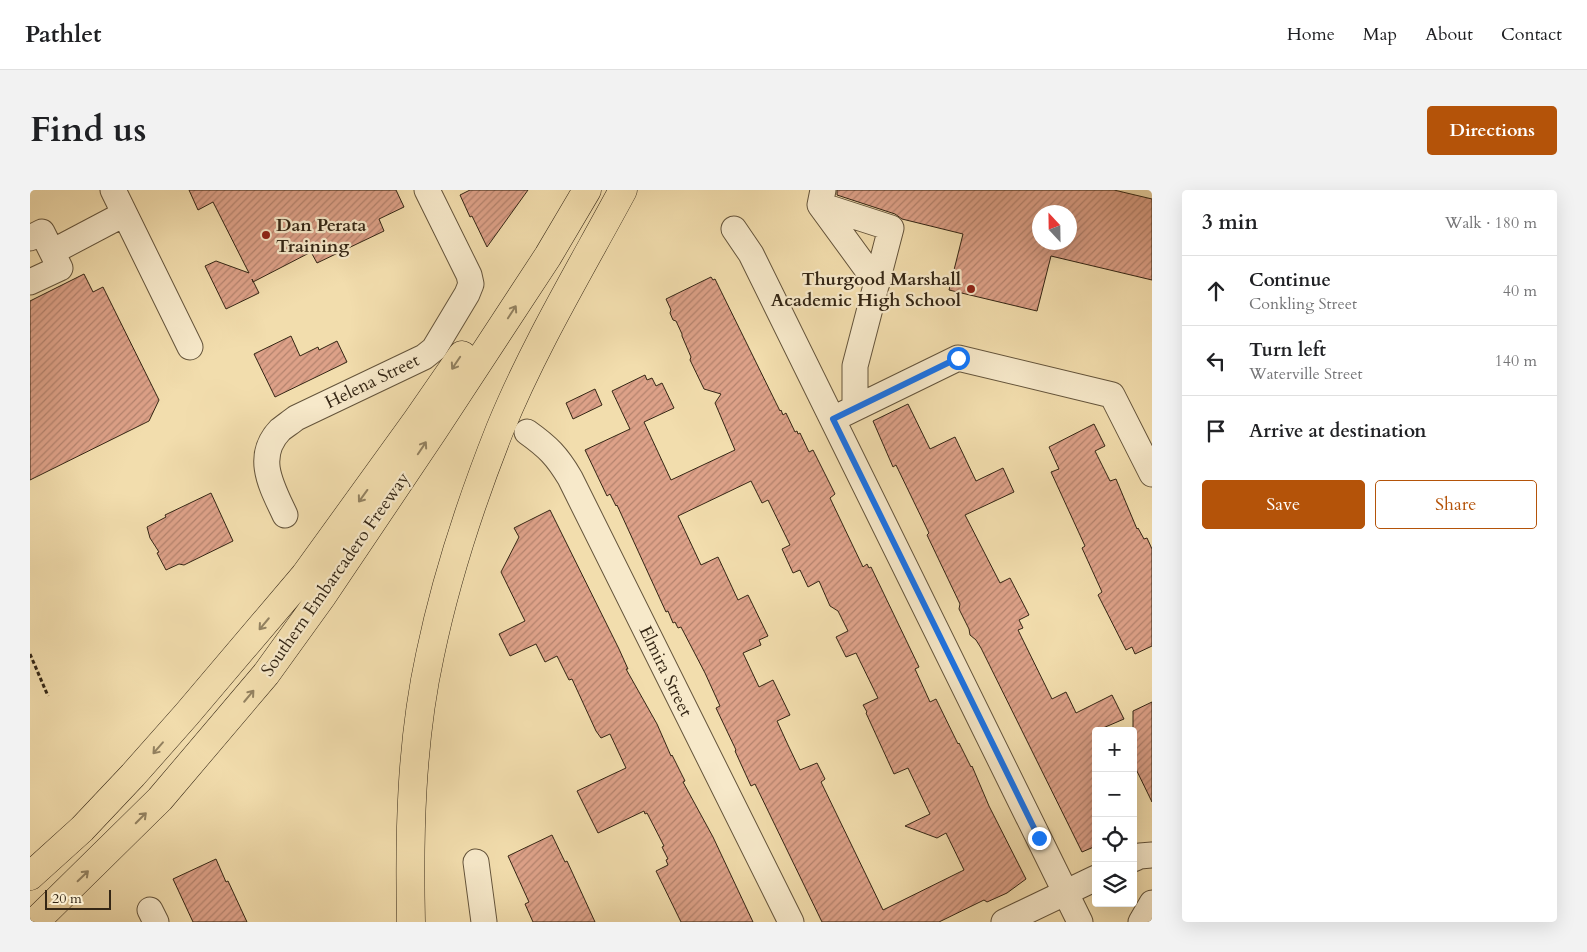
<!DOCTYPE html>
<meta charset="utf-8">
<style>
body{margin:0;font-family:Cardo,serif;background:#f2f2f2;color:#202124}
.controls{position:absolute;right:15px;bottom:15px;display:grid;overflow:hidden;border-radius:5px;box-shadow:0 5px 20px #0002}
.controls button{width:45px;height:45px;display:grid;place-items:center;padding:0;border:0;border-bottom:1px solid #e0e0e0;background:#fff;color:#202124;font:25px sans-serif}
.compass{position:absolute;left:1002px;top:15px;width:45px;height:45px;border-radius:50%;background:#fff;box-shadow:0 5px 20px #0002;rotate:338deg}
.scale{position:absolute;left:15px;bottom:12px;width:66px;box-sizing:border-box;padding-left:5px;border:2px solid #342615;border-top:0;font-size:14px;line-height:18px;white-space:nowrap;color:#342615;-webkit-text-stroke:4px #f7e9ca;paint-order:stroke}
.stop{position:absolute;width:15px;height:15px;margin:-11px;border:4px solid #1a73e8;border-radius:50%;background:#fff}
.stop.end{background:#1a73e8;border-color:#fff;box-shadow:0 1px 5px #0008}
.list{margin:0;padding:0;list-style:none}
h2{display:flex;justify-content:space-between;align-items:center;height:65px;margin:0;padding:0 20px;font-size:21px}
h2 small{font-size:16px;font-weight:400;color:#757577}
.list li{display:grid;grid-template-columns:32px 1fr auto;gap:15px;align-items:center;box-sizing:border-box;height:70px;padding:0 20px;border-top:1px solid #e0e0e0}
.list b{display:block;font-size:19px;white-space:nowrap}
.list p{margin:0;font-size:16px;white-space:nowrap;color:#757577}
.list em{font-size:16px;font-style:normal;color:#757577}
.actions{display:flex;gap:10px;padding:15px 20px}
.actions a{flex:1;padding:11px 0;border:1px solid #b45309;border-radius:5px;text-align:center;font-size:18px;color:#b45309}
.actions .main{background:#b45309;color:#fff}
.icon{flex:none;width:28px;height:28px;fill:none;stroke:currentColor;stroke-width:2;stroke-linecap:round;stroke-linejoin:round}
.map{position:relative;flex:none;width:1122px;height:732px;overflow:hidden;border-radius:5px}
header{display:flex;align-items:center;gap:30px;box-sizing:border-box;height:70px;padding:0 25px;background:#fff;border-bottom:1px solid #e0e0e0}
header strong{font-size:24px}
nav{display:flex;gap:28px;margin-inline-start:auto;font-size:18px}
.intro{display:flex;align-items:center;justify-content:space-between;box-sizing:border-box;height:120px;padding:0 30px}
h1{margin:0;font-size:35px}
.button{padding:12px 22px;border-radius:5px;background:#b45309;color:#fff;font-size:18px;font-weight:700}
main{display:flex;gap:30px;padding:0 30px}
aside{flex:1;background:#fff;border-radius:5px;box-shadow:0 5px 20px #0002}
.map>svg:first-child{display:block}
</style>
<header>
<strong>Pathlet</strong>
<nav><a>Home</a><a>Map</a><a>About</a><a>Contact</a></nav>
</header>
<div class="intro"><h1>Find us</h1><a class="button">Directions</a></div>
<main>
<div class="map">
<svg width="1122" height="732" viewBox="0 0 1122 732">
<defs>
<pattern id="building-hatch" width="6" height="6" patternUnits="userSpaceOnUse" patternTransform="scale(1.25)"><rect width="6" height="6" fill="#dda188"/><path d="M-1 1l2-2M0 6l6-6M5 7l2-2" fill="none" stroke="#b4836e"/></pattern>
</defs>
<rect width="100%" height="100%" fill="#f2ddad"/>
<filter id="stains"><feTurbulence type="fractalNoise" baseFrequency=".004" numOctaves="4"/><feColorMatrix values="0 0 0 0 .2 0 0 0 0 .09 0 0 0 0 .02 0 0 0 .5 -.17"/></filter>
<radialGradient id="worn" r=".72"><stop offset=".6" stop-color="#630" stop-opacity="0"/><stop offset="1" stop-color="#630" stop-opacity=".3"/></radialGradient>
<path fill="url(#building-hatch)" stroke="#342615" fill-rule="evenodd" d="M159 0H366L374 17 349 29 354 41 287 73 281 62 223 92 222 89 229 103 196 119 175 76 186 71 219 83 183 12 168 20Z
M440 0H498L457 57 442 26 440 27 430 5Z
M807 0H1084L1122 9V90L1021 66 1007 121 919 100 933 44 872 29 865 24 807 5ZM1010 22H1040V52H1010Z
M54 84 63 102 73 97 129 210 119 231 0 290V111Z
M681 87 683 90 685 89 750 221 751 220 753 225 756 223 765 242 767 241 768 244 770 243 779 262 783 260 805 304 800 308 833 377 837 374 839 378 841 377 889 477 885 479 900 512 906 509 928 554 929 553 941 577 942 576 959 616 996 689 977 703 957 712 954 710 909 732H792L725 594 721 596 705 561 706 560 686 518 690 516 675 483 651 437 648 438 645 432 643 433 638 421 636 422 587 315 586 316 580 304 577 306 555 260 600 239 582 201 615 185 617 190 622 188 626 196 632 193 644 218 614 232 641 290 705 260 685 213 691 204 674 199 660 170 661 167 652 146V144L646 131 643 130 640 123 641 120 636 109ZM721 291 732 313 738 310 760 355 752 359 763 383 770 380 778 397 789 391 800 416 808 421 818 441 806 447 816 467 826 463 848 508 833 515 837 522 836 523 864 584 878 578 900 624 875 636 907 648 916 643 934 680 853 720 791 592 795 589 787 573 770 580 758 555 747 531 760 525 743 490 729 497 713 463 731 455 729 450 738 446 718 405 708 410 688 367 671 375 648 326Z
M261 146 270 166 288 157 289 160 307 151 317 172 245 207 224 164Z
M565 199 572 215 543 229 536 213Z
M878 214 900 259 925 247 946 291 973 278 984 302 935 325 970 393 980 388 999 425 989 430 993 438 988 440 1022 509 1036 502 1046 523 1082 505 1094 529 1066 541V656L1052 662 951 458 946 450 940 445 939 439 929 419 930 414 897 345 899 343 866 275 863 277 843 231Z
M1064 234 1075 256 1065 261 1080 291 1086 289 1107 339 1108 338 1114 349 1117 348 1122 359V456L1105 464 1102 457 1096 460 1068 405 1072 402 1052 358 1055 356 1021 282 1029 279 1019 257Z
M181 303 203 351 154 375 149 374 136 380 127 363 129 362 120 348 117 337 136 327 135 325Z
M520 320 589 459 598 479H596L627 534 641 566 642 565 655 591 653 592 683 647 723 732H651L626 681 638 675 636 670 638 669 632 657 634 656 617 623 615 624 614 621 568 643 547 601 596 578 580 544 571 548 566 541 542 489 539 490 527 466 515 472 506 454 480 466 469 444 495 431 471 382 489 347 484 338Z
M1122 512V612L1103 573V521Z
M522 645 535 672 537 671 565 732H503L495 714 499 712 478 666Z
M186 669 196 692 198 691 217 732H163L143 689Z"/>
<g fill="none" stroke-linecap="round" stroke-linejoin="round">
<defs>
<path id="minor" d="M83 0 160 157
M793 0 790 15 861 38 825 176V218
M790 15 847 93
M704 39 721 64 1050 732
M0 48 12 42 30 78 0 92
M22 62 94 24
M803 229 928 168 1082 205 1122 284
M497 242C518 257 527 266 540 288L761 732
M255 325C242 297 224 267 250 240 255 236 261 232 266 228L394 167 404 159 437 104 441 94 439 85 397 0
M1103 669 1110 666 1122 665
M446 672 454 732
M120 720 126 732
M974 732 1066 688
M1111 732 1122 713"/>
<path id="highway" d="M0 686 52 639 103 585 157 524 275 385 387 230 432 165
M5 732 130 609 236 484 293 405 404 240 518 66 557 0
M381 732C379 643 381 552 400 465 416 388 441 312 470 239 504 156 551 78 593 0"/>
</defs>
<use href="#minor" stroke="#64543b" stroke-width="27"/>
<use href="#highway" stroke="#342615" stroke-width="29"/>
<path stroke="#342615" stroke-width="3" stroke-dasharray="4 2.5" stroke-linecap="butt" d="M0 464 18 506"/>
<use href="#minor" stroke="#f7e9ca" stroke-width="25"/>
<use href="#highway" stroke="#f2ddad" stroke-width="28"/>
</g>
<defs><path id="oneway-shaft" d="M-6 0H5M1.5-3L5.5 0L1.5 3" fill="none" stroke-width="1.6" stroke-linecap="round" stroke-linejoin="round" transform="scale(1.25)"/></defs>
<g stroke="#938261">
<use href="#oneway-shaft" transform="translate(482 122) rotate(-57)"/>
<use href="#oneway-shaft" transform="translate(426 173) rotate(124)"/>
<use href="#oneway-shaft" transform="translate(392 258) rotate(-56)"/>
<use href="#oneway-shaft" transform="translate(333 306) rotate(126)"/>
<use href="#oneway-shaft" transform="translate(234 434) rotate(130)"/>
<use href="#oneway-shaft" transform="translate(219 506) rotate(-50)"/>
<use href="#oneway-shaft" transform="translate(128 558) rotate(131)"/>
<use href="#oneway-shaft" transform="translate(111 628) rotate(-45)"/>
<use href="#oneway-shaft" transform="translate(53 686) rotate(-44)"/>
</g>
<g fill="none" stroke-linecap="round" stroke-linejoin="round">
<path stroke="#1a73e8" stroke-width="6" d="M928 168 803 229 1009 648"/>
</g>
<g fill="#8f2418" stroke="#f7e9ca" stroke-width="2">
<circle cx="236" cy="45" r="5"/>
<circle cx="941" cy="99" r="5"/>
</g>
<g text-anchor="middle" stroke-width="4.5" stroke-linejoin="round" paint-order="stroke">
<g font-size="18" font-weight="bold" fill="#342615" stroke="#f7e9ca" text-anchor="start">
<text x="246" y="41">Dan Perata<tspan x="246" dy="21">Training</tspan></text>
<text x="931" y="95" text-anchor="end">Thurgood Marshall<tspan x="931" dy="21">Academic High School</tspan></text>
</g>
<g font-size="18" fill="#342615" stroke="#f7e9ca">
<text transform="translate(342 191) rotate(-26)" y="6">Helena Street</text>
<text transform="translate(305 384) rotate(-55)" y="6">Southern Embarcadero Freeway</text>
<text transform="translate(636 481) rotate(64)" y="6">Elmira Street</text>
</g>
</g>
<rect width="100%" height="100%" filter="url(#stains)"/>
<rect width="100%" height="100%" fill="url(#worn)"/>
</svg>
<div class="controls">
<button>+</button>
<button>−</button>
<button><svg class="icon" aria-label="locate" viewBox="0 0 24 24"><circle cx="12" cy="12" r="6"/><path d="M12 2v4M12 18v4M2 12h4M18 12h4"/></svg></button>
<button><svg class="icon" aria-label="layers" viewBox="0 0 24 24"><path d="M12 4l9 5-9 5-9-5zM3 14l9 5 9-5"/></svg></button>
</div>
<svg class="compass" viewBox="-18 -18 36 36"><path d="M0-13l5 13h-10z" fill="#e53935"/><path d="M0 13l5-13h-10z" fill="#757577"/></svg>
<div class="scale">20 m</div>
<div class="stop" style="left:928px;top:168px"></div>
<div class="stop end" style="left:1009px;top:648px"></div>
</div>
<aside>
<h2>3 min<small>Walk · 180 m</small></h2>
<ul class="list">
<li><svg class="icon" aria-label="ahead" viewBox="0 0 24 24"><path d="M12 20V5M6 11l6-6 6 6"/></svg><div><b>Continue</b><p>Conkling Street</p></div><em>40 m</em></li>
<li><svg class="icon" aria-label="left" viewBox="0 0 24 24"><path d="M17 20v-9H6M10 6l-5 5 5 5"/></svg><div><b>Turn left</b><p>Waterville Street</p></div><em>140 m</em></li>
<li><svg class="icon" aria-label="arrive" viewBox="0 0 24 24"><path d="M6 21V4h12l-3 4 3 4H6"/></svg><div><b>Arrive at destination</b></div></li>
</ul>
<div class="actions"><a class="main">Save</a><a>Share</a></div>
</aside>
</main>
